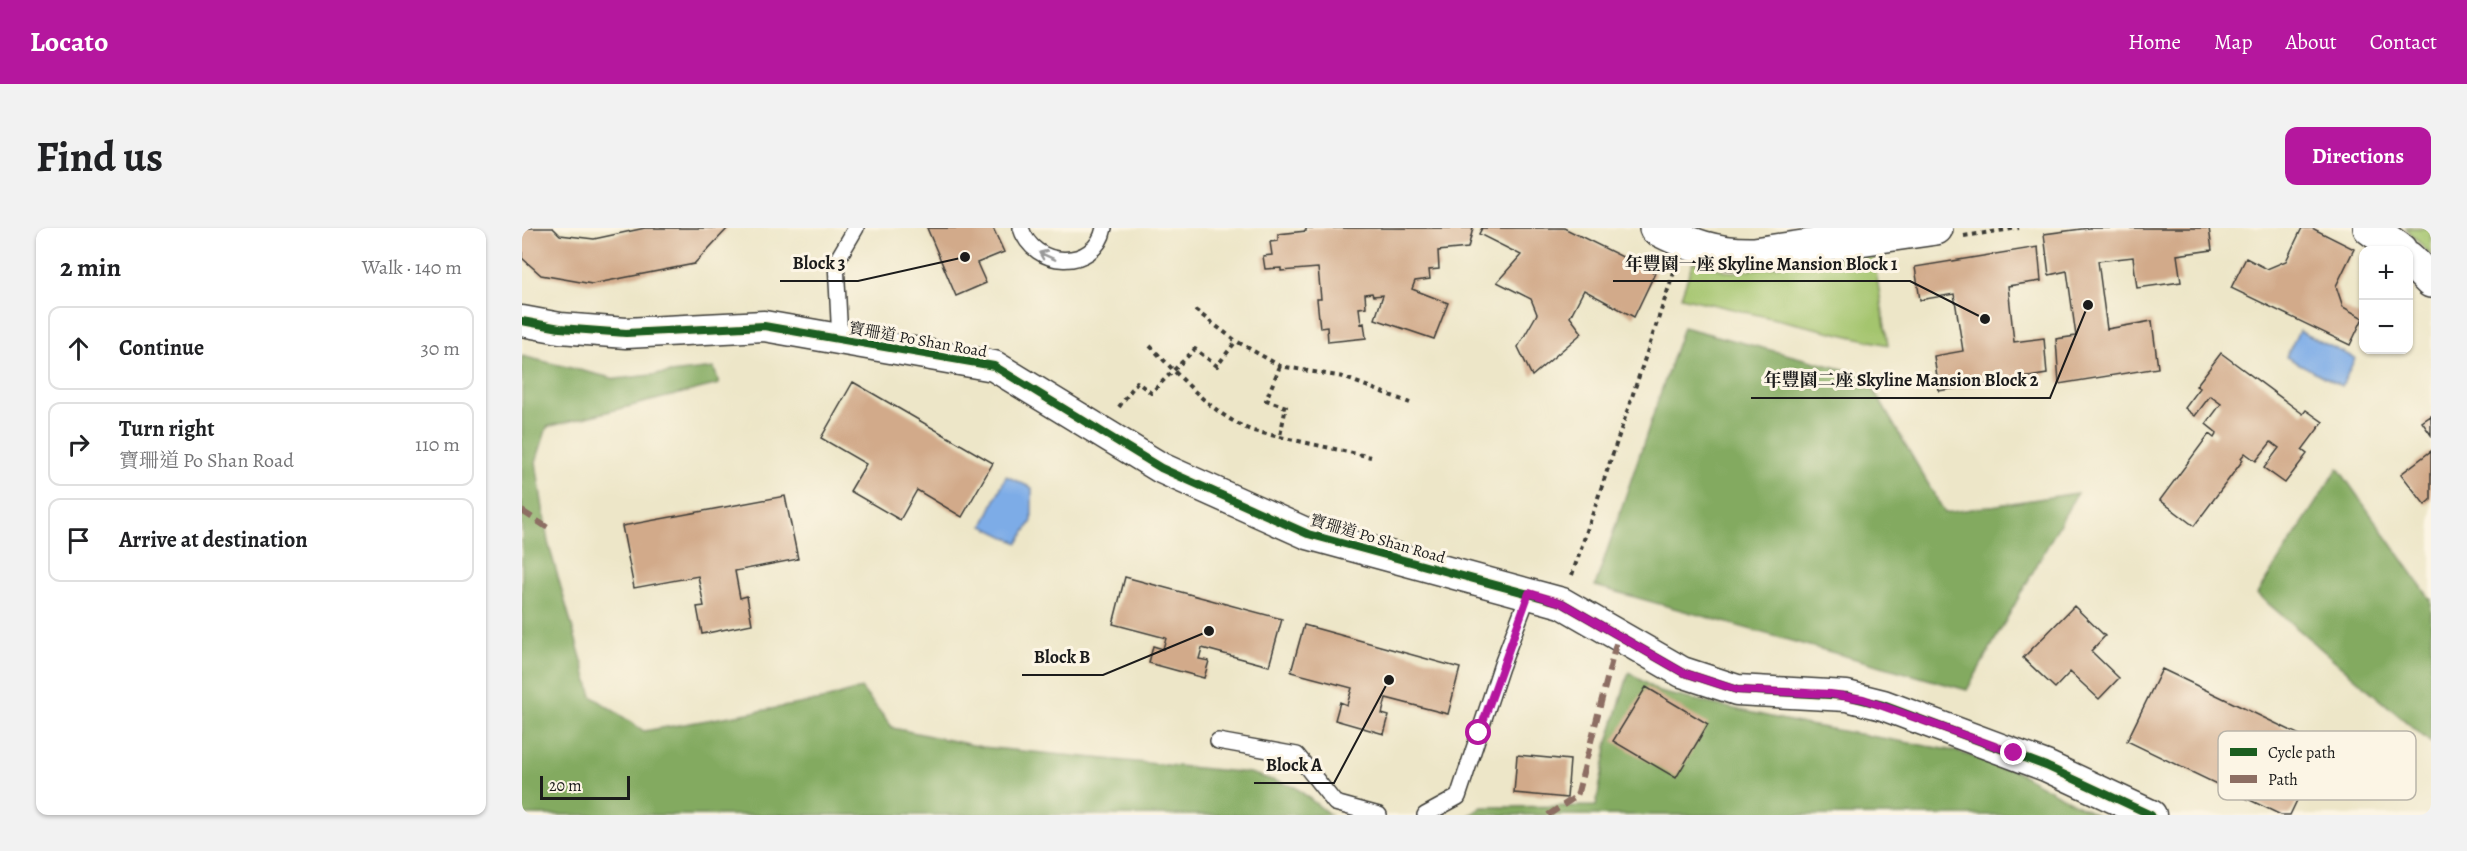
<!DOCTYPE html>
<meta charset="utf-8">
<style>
body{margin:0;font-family:Alegreya,"Noto Serif TC",serif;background:#f2f2f2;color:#202124}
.controls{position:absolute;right:18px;top:18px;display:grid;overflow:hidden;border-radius:12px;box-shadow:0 2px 4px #0004}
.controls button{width:54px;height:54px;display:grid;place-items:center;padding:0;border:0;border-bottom:2px solid #e0e0e0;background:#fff;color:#202124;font:30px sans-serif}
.scale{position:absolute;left:18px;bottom:15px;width:90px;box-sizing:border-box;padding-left:6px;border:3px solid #1c1c1c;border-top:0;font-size:16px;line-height:21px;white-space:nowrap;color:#1c1c1c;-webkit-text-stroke:4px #fcf5e5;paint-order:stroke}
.stop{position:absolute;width:18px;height:18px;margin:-14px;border:4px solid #b5179e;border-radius:50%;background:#fff}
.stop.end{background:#b5179e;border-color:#fff;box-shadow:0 2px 6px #0008}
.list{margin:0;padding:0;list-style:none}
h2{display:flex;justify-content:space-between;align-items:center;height:78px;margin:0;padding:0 24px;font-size:26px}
h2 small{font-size:20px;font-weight:400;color:#757577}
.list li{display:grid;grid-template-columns:39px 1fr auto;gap:18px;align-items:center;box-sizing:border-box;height:84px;margin:0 12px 12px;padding:0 12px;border:2px solid #e0e0e0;border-radius:12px}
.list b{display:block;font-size:22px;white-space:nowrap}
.list p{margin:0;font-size:20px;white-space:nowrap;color:#757577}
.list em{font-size:20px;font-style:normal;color:#757577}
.icon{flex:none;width:33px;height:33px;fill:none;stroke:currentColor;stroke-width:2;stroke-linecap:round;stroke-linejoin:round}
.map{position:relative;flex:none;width:1909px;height:587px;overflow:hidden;border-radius:12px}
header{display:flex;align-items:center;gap:36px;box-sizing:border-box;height:84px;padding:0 30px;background:#b5179e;color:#fff}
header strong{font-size:28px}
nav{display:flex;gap:33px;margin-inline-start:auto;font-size:21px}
.intro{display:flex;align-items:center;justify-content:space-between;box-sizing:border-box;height:144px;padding:0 36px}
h1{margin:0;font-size:42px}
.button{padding:15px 27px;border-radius:12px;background:#b5179e;color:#fff;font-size:21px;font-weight:700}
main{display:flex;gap:36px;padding:0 36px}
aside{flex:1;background:#fff;border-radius:12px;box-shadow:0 2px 4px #0004}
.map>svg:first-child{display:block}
</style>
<header>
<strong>Locato</strong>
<nav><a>Home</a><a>Map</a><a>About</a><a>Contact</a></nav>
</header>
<div class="intro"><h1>Find us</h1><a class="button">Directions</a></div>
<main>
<aside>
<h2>2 min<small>Walk · 140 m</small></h2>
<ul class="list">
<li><svg class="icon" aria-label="ahead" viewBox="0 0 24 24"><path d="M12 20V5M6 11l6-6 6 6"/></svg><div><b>Continue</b></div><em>30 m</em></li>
<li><svg class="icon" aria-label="right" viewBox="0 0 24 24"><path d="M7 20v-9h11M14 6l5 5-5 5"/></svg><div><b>Turn right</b><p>寶珊道 Po Shan Road</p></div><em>110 m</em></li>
<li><svg class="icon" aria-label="arrive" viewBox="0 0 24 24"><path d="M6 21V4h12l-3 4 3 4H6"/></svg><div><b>Arrive at destination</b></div></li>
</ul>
</aside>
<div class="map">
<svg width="1909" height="587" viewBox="0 0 1909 587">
<rect width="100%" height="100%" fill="#fcf5e5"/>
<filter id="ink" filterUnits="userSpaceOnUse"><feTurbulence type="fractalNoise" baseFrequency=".0167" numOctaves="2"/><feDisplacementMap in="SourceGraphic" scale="12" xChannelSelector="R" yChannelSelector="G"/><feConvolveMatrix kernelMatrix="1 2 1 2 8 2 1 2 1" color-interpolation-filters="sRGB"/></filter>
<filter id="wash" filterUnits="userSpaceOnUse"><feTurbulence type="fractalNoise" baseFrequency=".008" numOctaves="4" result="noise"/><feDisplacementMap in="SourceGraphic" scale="24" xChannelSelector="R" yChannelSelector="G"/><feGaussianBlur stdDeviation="1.35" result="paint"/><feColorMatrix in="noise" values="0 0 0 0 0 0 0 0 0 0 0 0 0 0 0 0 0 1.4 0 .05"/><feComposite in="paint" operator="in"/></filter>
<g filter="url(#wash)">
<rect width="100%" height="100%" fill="#ede6c8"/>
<path fill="#a4c56e" stroke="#607045" stroke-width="1.5" d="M1884 0H1909V28Z
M1351 25 1366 117 1159 69 1171 34 1210 44Z"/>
<path fill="#83aa61" stroke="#50633e" stroke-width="1.5" d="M1161 99 1343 147 1423 285 1555 265 1445 462 1073 358Z
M0 128 94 151 192 140 197 156 25 199 14 234 26 314 70 468 122 503 300 472 339 460 371 500 460 519 728 545 773 559 808 587H0Z
M1816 240 1909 372V515L1735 366Z
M1107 444 1137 464 1281 496 1433 523 1487 540 1574 587H948L960 579 1074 578 1086 514Z"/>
<path fill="#7dace7" stroke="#4c6482" stroke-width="1.5" d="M1777 103 1833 130 1820 158 1764 129Z
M484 248 510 260V293L496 315 461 298Z"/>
<g id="blocks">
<path fill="#d2aa8a" d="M0 0H31L38 7 72 11 123 0H206L172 36 70 56 19 47 0 30Z
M405 0H471L482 24 455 35 464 55 434 68Z
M784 0H951L946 20 916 23 917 41 907 42 908 51 893 53 890 61 926 75 912 111 853 91 861 67 851 68 850 65 843 66 844 79 837 80 839 96 842 95 844 110 806 114 805 99 798 100 795 71H799L796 40 759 43V40L743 41 741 28 750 27 748 14 756 13V6L784 3Z
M960 0H1042L1133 45 1112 89 1062 62 1048 89 1060 105 1010 148 996 119 1015 86 1009 71 975 54 999 27 957 6Z
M1567 0H1687L1690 22 1655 27 1659 54 1615 60 1611 29 1576 33 1585 101 1630 93 1636 140 1537 156 1534 111 1554 108 1545 43 1527 47 1522 6Z
M1780 0H1790L1832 21 1814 58 1821 79 1841 90 1828 117 1709 60 1724 30 1745 41 1764 33Z
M1516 19 1519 53 1486 58 1492 114 1522 110 1525 146 1417 163 1412 128 1441 123 1432 66 1398 72 1393 39Z
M1699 125 1781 186 1784 182 1801 194 1780 222 1785 226 1763 255 1742 240 1757 220 1749 214 1734 233 1723 225 1719 230 1721 232 1672 298 1638 272 1687 206 1692 210 1695 205 1684 196 1699 176 1688 168 1673 188 1663 180 1678 160 1674 158Z
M331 154 471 235 440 289 395 262 378 292 328 263 344 236 299 210Z
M1909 188V207L1900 194Z
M1909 223V272L1903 277 1879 246Z
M263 268 276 331 213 343 218 370 225 368 230 396 180 406 175 379 182 378 176 348 112 360 100 298Z
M603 349 760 391 747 438 680 420 677 431 687 433 682 450 627 435 631 418 641 421 644 410 591 396Z
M1552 378 1583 408 1569 423 1597 450 1577 471 1548 444 1533 460 1501 430Z
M782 397 938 440 926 486 864 470 860 486 867 488 862 506 813 492 818 474 825 477 830 460 769 444Z
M1640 441 1801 518 1768 587H1759L1605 513Z
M1124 459 1186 496 1154 550 1091 513Z
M995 527 1048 532 1045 570 992 565Z"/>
</g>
</g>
<g filter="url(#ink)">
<use href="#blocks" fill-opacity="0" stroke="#3b3a36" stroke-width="1.5"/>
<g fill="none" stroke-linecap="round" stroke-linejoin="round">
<defs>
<path id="service" d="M499 0C511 40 573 44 582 0
M318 112 314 34 334 0
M696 513 775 527 813 575 857 587
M903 587 936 569 979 439 1007 365"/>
<path id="minor" d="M0 93 38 100 104 105 242 98 472 138 639 240 786 306 1040 375 1160 444 1215 462 1325 468 1361 477 1524 538 1629 587"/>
<path id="tertiary" d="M1134 0C1167 17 1195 27 1232 26L1414 0
M1848 0 1878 22
M1886 30 1909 53"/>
</defs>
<use href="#service" stroke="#3b3a36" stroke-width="18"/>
<use href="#minor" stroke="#3b3a36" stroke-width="33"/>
<use href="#tertiary" stroke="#3b3a36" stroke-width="36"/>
<path stroke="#3b3a36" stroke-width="4" stroke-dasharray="4.5 4.5" stroke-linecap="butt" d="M1442 8 1497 0
M673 82 714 113 758 138 821 149 888 175
M628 118C659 149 689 186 731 203L849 229
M758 138 744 172 764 179 758 208
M597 179 615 154 629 165 673 121 695 138 714 113
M1050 347 1152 44"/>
<use href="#service" stroke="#fff" stroke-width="15"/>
<use href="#minor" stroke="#fff" stroke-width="30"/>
<use href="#tertiary" stroke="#fff" stroke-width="33"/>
<path stroke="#8d6e63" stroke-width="6" stroke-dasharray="12 6" stroke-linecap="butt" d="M0 283 29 302
M1026 587 1055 568 1096 408"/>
<defs>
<path id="cycleway" d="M0 93 38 100 104 105 242 98 472 138 639 240 786 306 1040 375 1160 444 1215 462 1325 468 1361 477 1524 538 1629 587"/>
</defs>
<use href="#cycleway" stroke="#fcf5e5" stroke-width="11"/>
<use href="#cycleway" stroke="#1b5e20" stroke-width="8"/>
</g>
<defs><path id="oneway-shaft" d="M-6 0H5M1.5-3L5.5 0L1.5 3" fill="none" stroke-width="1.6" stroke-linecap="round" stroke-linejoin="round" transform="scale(1.5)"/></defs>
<use stroke="#999" href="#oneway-shaft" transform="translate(525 28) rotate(-156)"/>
</g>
<g fill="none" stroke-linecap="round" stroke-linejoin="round" filter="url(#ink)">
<path stroke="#b5179e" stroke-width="8" d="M957 505 1007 365 1040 375 1160 444 1215 462 1308 466 1341 471 1492 525"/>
</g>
<g text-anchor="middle" stroke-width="6" stroke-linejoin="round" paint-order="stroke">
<g font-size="16" fill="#1c1c1c" stroke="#fcf5e5">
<text transform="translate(396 111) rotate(10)" y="6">寶珊道 Po Shan Road</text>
<text transform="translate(856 310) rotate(16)" y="6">寶珊道 Po Shan Road</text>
</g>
</g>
<rect x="1696" y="503" width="198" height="69" rx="9" fill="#fcf5e5" stroke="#b9b4a9" stroke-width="1.5"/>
<rect x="1708" y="520" width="27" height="8" fill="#1b5e20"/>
<rect x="1708" y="547" width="27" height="8" fill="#8d6e63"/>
<g font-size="16" fill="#1c1c1c">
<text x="1746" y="530">Cycle path</text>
<text x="1746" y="557">Path</text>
</g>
<path fill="none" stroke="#1c1c1c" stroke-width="2" d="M443 29L336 53H258M1463 91L1388 53H1091M1566 77L1528 170H1229M687 403L581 447H500M867 452L812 555H732"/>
<g fill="#1c1c1c" stroke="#fcf5e5" stroke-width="2">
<circle cx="443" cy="29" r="6"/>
<circle cx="1463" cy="91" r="6"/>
<circle cx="1566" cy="77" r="6"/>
<circle cx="687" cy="403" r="6"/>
<circle cx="867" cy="452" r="6"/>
</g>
<g font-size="18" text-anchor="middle" font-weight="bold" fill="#1c1c1c" stroke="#fcf5e5" stroke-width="6" stroke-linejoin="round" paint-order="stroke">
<text x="297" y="41">Block 3</text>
<text x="1239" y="42">年豐園一座 Skyline Mansion Block 1</text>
<text x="1379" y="158">年豐園二座 Skyline Mansion Block 2</text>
<text x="540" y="435">Block B</text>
<text x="772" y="543">Block A</text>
</g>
</svg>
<div class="controls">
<button>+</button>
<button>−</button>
</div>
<div class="scale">20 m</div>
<div class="stop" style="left:957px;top:505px"></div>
<div class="stop end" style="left:1492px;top:525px"></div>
</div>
</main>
